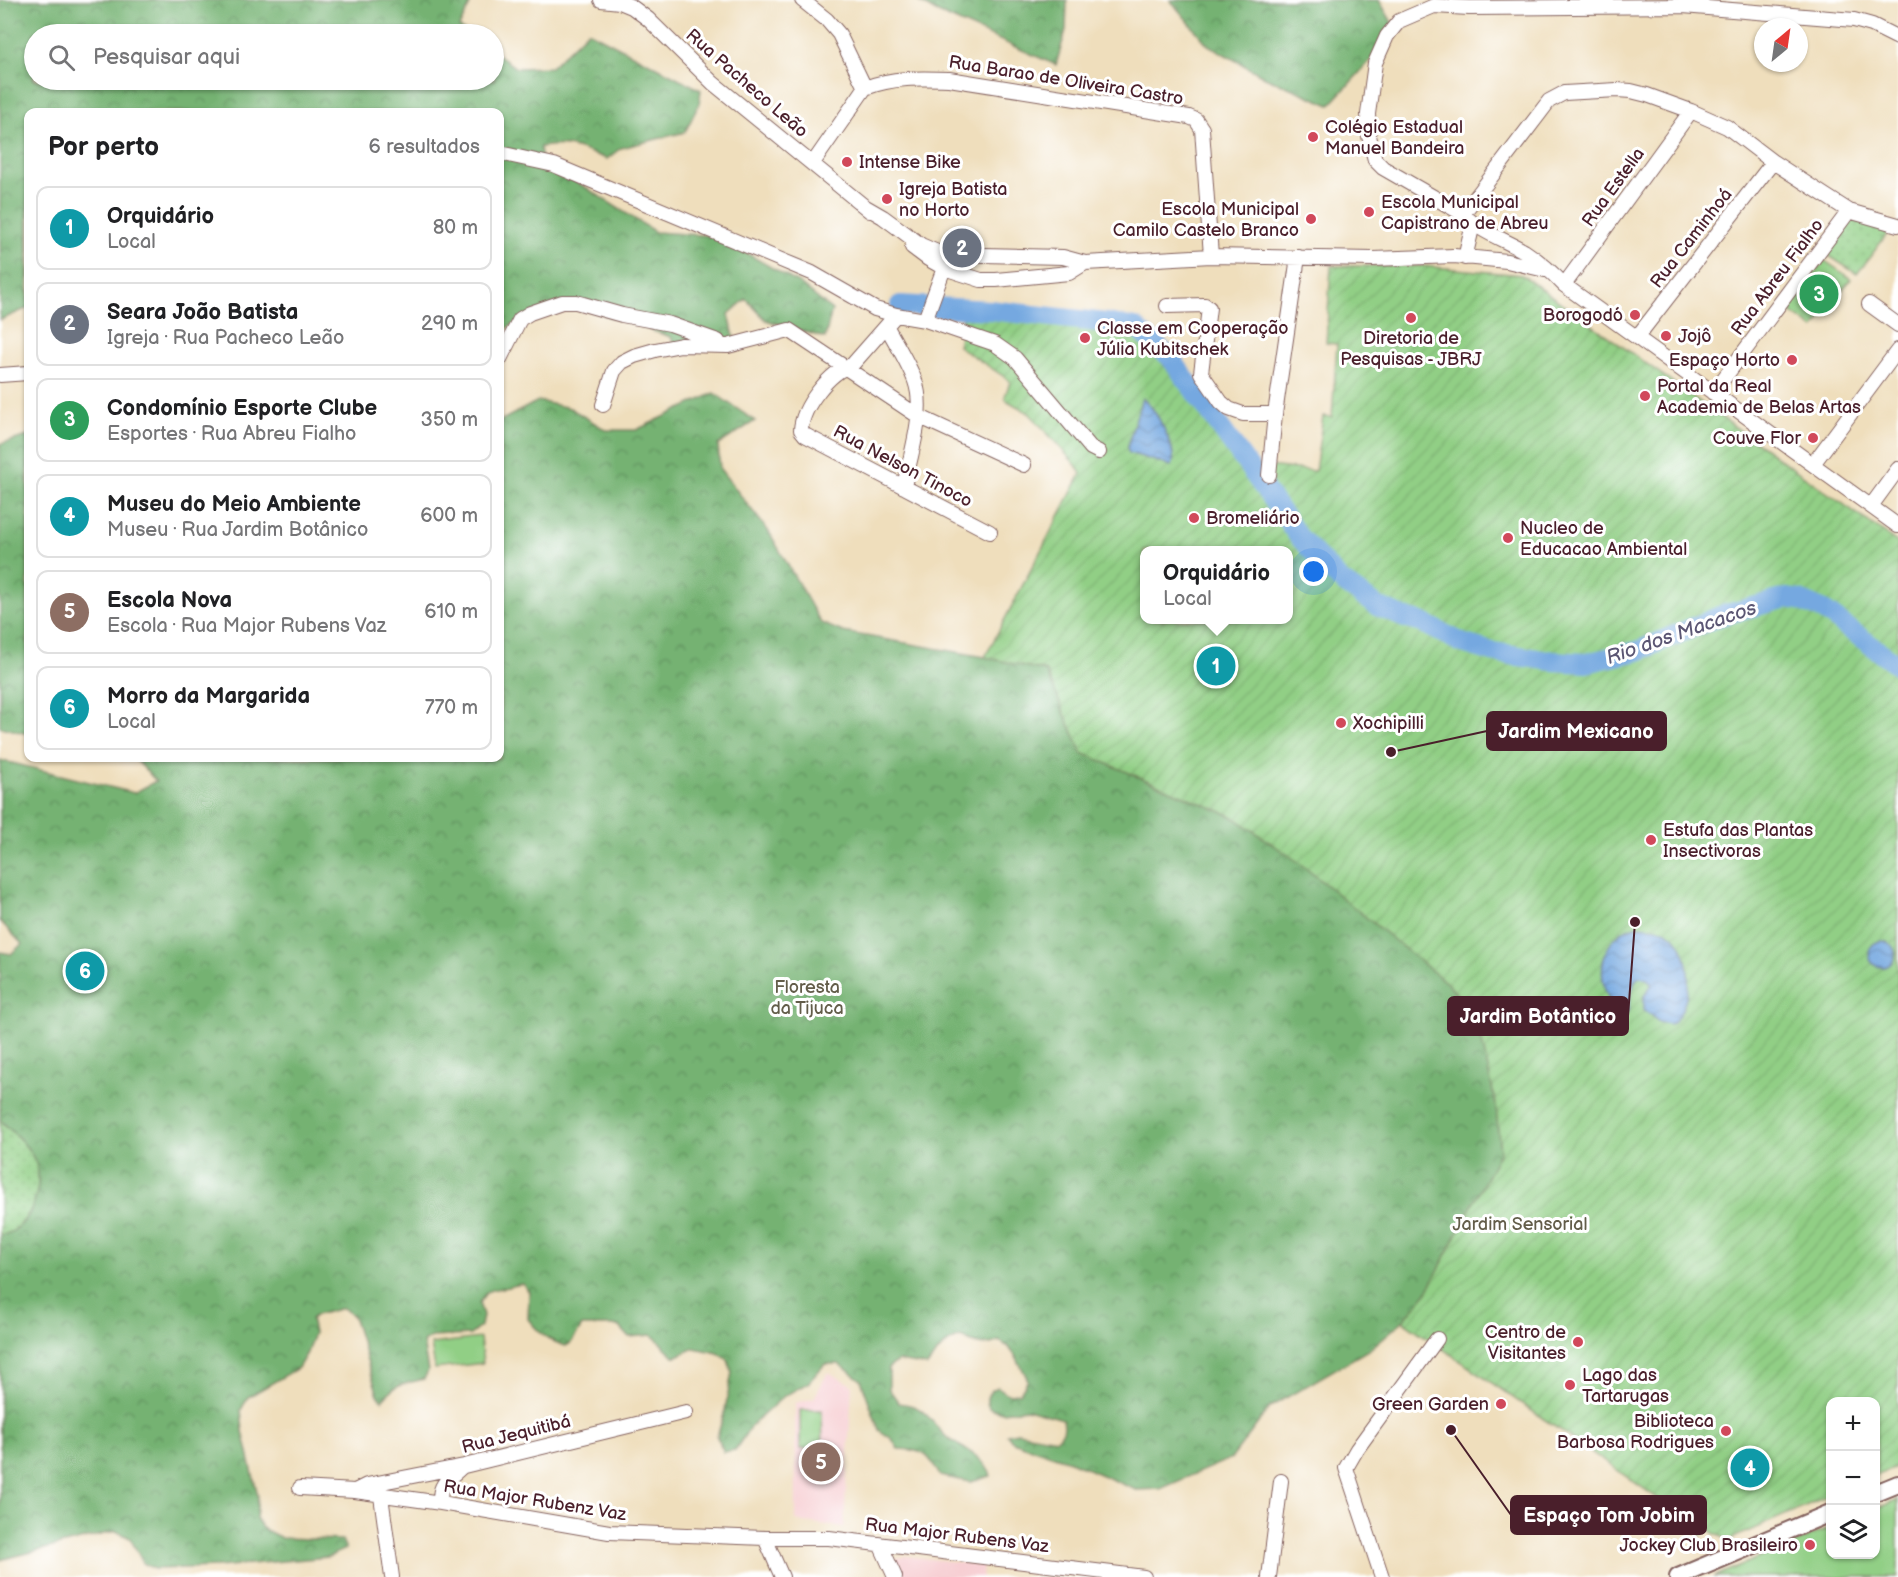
<!DOCTYPE html>
<html lang="pt">
<meta charset="utf-8">
<style>
body{margin:0;font-family:"Balsamiq Sans",sans-serif;background:#f2f2f2;color:#202124}
.controls{position:absolute;right:18px;bottom:18px;display:grid;overflow:hidden;border-radius:12px;box-shadow:0 2px 4px #0004}
.controls button{width:54px;height:54px;display:grid;place-items:center;padding:0;border:0;border-bottom:2px solid #e0e0e0;background:#fff;color:#202124;font:30px sans-serif}
.compass{position:absolute;left:1754px;top:18px;width:54px;height:54px;border-radius:50%;background:#fff;box-shadow:0 2px 4px #0004;rotate:29deg}
.you{position:absolute;left:1314px;top:572px;width:21px;height:21px;margin:-15px;border:4px solid #fff;border-radius:50%;background:#1a73e8;box-shadow:0 0 0 9px #1a73e833}
.badge{display:grid;place-items:center;width:39px;height:39px;border-radius:50%;background:#111827;color:#fff;font-size:20px;font-weight:700}
.pin{position:absolute;translate:-50% -50%;border:3px solid #fff;box-shadow:0 2px 6px #0006}
.popup{position:absolute;left:1140px;top:546px;width:153px;height:78px;box-sizing:border-box;display:grid;place-content:center;border-radius:12px;background:#fff;filter:drop-shadow(0 2px 4px #0005);font-size:20px;white-space:nowrap;color:#757577}
.popup b{font-size:22px;color:#202124}
.popup::after{content:'';position:absolute;left:50%;top:100%;margin-left:-12px;border:12px solid transparent;border-top-color:#fff}
.list{margin:0;padding:0;list-style:none}
h2{display:flex;justify-content:space-between;align-items:center;height:78px;margin:0;padding:0 24px;font-size:26px}
h2 small{font-size:20px;font-weight:400;color:#757577}
.list li{display:grid;grid-template-columns:39px 1fr auto;gap:18px;align-items:center;box-sizing:border-box;height:84px;margin:0 12px 12px;padding:0 12px;border:2px solid #e0e0e0;border-radius:12px}
.list b{display:block;font-size:22px;white-space:nowrap}
.list p{margin:0;font-size:20px;white-space:nowrap;color:#757577}
.list em{font-size:20px;font-style:normal;color:#757577}
.icon{flex:none;width:33px;height:33px;fill:none;stroke:currentColor;stroke-width:2;stroke-linecap:round;stroke-linejoin:round}
.map{position:relative;flex:none;width:1898px;height:1577px;overflow:hidden}
.search{position:absolute;background:#fff;box-shadow:0 2px 4px #0004;left:24px;top:24px;width:480px;height:66px;display:flex;align-items:center;gap:15px;box-sizing:border-box;padding:0 21px;border-radius:33px;color:#757577;font-size:22px}
.panel{position:absolute;background:#fff;box-shadow:0 2px 4px #0004;left:24px;top:108px;width:480px;height:654px;border-radius:12px}
.map>svg:first-child{display:block}
</style>
<div class="map">
<svg width="1898" height="1577" viewBox="0 0 1898 1577">
<defs>
<pattern id="grass-dots" width="8" height="8" patternUnits="userSpaceOnUse" patternTransform="scale(1.5)"><rect width="8" height="8" fill="#91cf85"/><path d="M2 2h.1M6 6h.1" fill="none" stroke="#7fb173" stroke-width="1.8" stroke-linecap="round"/></pattern>
<pattern id="forest-crowns" width="20" height="18" patternUnits="userSpaceOnUse" patternTransform="scale(1.5)"><rect width="20" height="18" fill="#74b272"/><path d="M2 6a3 3 0 1 1 6 0M12 15a3 3 0 1 1 6 0" fill="none" stroke="#61905e"/></pattern>
<pattern id="garden-furrows" width="10" height="10" patternUnits="userSpaceOnUse" patternTransform="scale(1.5)"><rect width="10" height="10" fill="#91cf85"/><path d="M-1 1l2-2M0 10L10 0M9 11l2-2" fill="none" stroke="#7fb173"/></pattern>
<pattern id="water-waves" width="16" height="10" patternUnits="userSpaceOnUse" patternTransform="scale(1.5)"><rect width="16" height="10" fill="#74a8e0"/><path d="M0 5q4-4 8 0t8 0" fill="none" stroke="#6188b6"/></pattern>
</defs>
<rect width="100%" height="100%" fill="#fff"/>
<filter id="ink" filterUnits="userSpaceOnUse"><feTurbulence type="fractalNoise" baseFrequency=".0167" numOctaves="2"/><feDisplacementMap in="SourceGraphic" scale="12" xChannelSelector="R" yChannelSelector="G"/><feConvolveMatrix kernelMatrix="1 2 1 2 8 2 1 2 1" color-interpolation-filters="sRGB"/></filter>
<filter id="wash" filterUnits="userSpaceOnUse"><feTurbulence type="fractalNoise" baseFrequency=".008" numOctaves="4" result="noise"/><feDisplacementMap in="SourceGraphic" scale="24" xChannelSelector="R" yChannelSelector="G"/><feGaussianBlur stdDeviation="1.35" result="paint"/><feColorMatrix in="noise" values="0 0 0 0 0 0 0 0 0 0 0 0 0 0 0 0 0 1.4 0 .05"/><feComposite in="paint" operator="in"/></filter>
<g filter="url(#wash)">
<rect width="100%" height="100%" fill="#efdebc"/>
<path fill="#f7cfd3" d="M828 1372 852 1385 844 1527 796 1521 795 1403 814 1398Z
M906 1556 983 1565 982 1577H901L894 1559Z"/>
<path fill="url(#grass-dots)" stroke="#6e7758" stroke-width="1.5" d="M1852 220 1891 229 1857 274 1826 254Z
M0 1120C14 1133 28 1145 36 1163 45 1187 28 1234 0 1235Z"/>
<path fill="url(#forest-crowns)" stroke="#5f684e" stroke-width="1.5" d="M0 0H464L470 5 459 27 469 34H34V80H494V52L516 68 551 67 588 31 701 90 699 104 685 132 621 148 607 159C581 149 568 142 540 147L542 162 585 187 655 232 717 236 800 284 832 310 825 338 766 320 746 299 729 314 735 342 677 353 671 337 569 303 535 312 500 332V112H28V308L0 320Z
M916 0H1067L1066 30 1056 65 936 12Z
M1170 0H1379L1393 24 1379 51 1330 105 1265 77 1208 45Z
M714 393 755 421 718 445 720 469 769 532 821 623 843 632 985 657 1046 671 1082 753 1232 816 1297 861 1448 984 1468 1007 1481 1037 1496 1105 1500 1152 1426 1294 1403 1321 1370 1349 1270 1407 1232 1458 1160 1489 1136 1490 1072 1462 1013 1442 1007 1434 1017 1432 1057 1439C1064 1432 1065 1428 1063 1419L1027 1409 1002 1412 989 1408C984 1399 988 1391 998 1387L1008 1394 1020 1393 1028 1380C1020 1365 1015 1349 999 1341 984 1348 975 1344 961 1337 945 1342 937 1352 927 1366L899 1361 889 1367V1389L899 1403C906 1404 915 1405 921 1410 932 1418 939 1432 950 1440 965 1450 985 1457 991 1476L971 1482 940 1476C929 1454 924 1450 898 1449L892 1439 879 1430 861 1380 839 1364H825L808 1383 784 1396 751 1426 735 1450 724 1452 717 1437 725 1410 732 1372 728 1360 718 1353 694 1348 675 1357 652 1335 629 1337 619 1326H582L571 1343 566 1346C548 1341 539 1333 528 1319L529 1292 523 1284C516 1284 511 1288 503 1288 489 1290 487 1289 479 1303L483 1315 481 1326 470 1335 431 1337 423 1342 428 1371 424 1379C405 1384 396 1383 382 1400L378 1395 353 1316 343 1308 316 1315 311 1319 314 1333 307 1353 298 1368 248 1397 241 1410 243 1431 258 1496 256 1518 262 1528 281 1538 342 1540 346 1549 328 1557 217 1567 154 1569 143 1563 130 1538 116 1531 0 1560V1235C28 1234 45 1187 36 1163 28 1145 14 1133 0 1120V952L11 954 22 944 0 921V760L134 793 156 781 136 760 131 758H500V421L538 401 570 408 606 430H636Z
M28 436V734L0 727V444Z"/>
<path fill="url(#garden-furrows)" stroke="#6e7758" stroke-width="1.5" fill-rule="evenodd" d="M1331 266H1423L1522 275 1898 543V1467L1876 1476V1402H1830V1495L1729 1540 1713 1533 1710 1529 1700 1536 1680 1514 1403 1321 1426 1294 1500 1152 1496 1105 1481 1037 1468 1007 1448 984 1297 861 1232 816 1082 753 1046 671 985 657 1081 474 1076 465 1029 413 1006 400 1005 396 1010 382 1009 380 958 346 964 313 1050 320 1138 331 1239 463 1315 471 1323 416 1332 417 1337 344 1326 343ZM1144 550H1288V620H1144Z"/>
<path fill="#91cf85" stroke="#6e7758" stroke-width="1.5" d="M1824 260 1851 279 1814 329 1788 310Z
M480 1338 483 1363 435 1369 431 1344Z
M800 1410H822L823 1450 800 1449Z
M1898 1499V1577H1713L1830 1528V1554H1876V1509Z"/>
<path fill="url(#water-waves)" stroke="#5f6486" stroke-width="1.5" d="M1142 398C1155 405 1179 453 1172 466L1129 453 1127 448Z
M1636 926C1648 927 1663 927 1672 935 1694 952 1694 1009 1670 1024L1659 1022 1644 1010V996L1651 986V983L1646 978 1639 977C1630 988 1630 999 1628 1011L1622 1016C1599 994 1594 957 1619 934 1623 930 1631 928 1636 926Z
M1869 954a13 13 0 1 1 26 0a13 13 0 1 1-26 0Z"/>
<g fill="none" stroke-linecap="round" stroke-linejoin="round">
<path stroke="#74a8e0" stroke-width="20" d="M900 305 990 310 1107 323 1136 328 1170 357 1299 537 1341 581 1377 606 1405 618 1423 623 1462 643 1492 652 1553 661 1586 663 1638 651 1720 616 1786 598 1800 600 1826 612 1898 665"/>
</g>
</g>
<g filter="url(#ink)">
<g fill="none" stroke-linecap="round" stroke-linejoin="round">
<defs>
<path id="minor" d="M601 0 620 2 632 7 648 19 713 83 870 211
M802 0 827 20 839 34 865 88
M1898 38 1872 25 1854 20 1683 6 1469 8 1434 6 1399 21 1387 36 1375 63 1368 114 1369 136 1375 160 1383 168 1463 214C1479 231 1503 239 1524 251 1538 260 1552 272 1564 285L1898 526
M865 88C893 77 920 78 949 79L1189 117 1196 120 1202 129 1211 256
M500 153 554 165 812 273 875 309 896 315
M813 163 865 88
M864 206 883 217 921 245 942 254 1063 257 1085 263 1211 256 1373 259 1454 256 1507 261 1545 270
M1463 214 1549 101 1564 93 1617 90 1631 91 1647 95 1691 111 1727 127 1773 162 1849 211 1898 225
M912 247 928 259 944 268 981 280H996L1069 273 1085 263
M1465 258 1473 224
M1564 285 1691 111
M1869 304 1898 325
M1167 306 1205 305 1209 308 1201 373 1221 402 1229 409 1243 414H1275
M925 320 944 268
M887 327C896 344 908 362 915 381 926 411 910 456 904 487
M1637 337 1773 162
M500 359 520 319 530 313 562 302H576L622 315 670 324 718 341
M0 375 28 373
M1713 393 1849 211
M603 405 614 371 622 362 634 356 655 350 681 345 728 346 789 330 918 416 1024 465
M1813 464 1898 350
M1269 475 1275 414 1298 257
M1871 506 1898 469
M990 532 805 435 801 430C802 407 830 371 852 365L896 315 925 320 995 344 1015 358 1091 448 1099 452
M300 1488 355 1491 441 1503 609 1532 765 1538H829L1144 1577
M355 1491 367 1485 464 1466 686 1412
M381 1496 392 1577
M441 1503C437 1485 449 1478 462 1467
M765 1538 782 1577
M880 1544 895 1577
M1269 1577 1281 1481
M1382 1577 1346 1468 1357 1449 1437 1339"/>
<path id="major" d="M1876 1493 1898 1484
M1678 1577 1830 1513"/>
</defs>
<use href="#minor" stroke="#84625e" stroke-width="16"/>
<use href="#major" stroke="#84625e" stroke-width="20"/>
<use href="#minor" stroke="#fff" stroke-width="14"/>
<use href="#major" stroke="#fff" stroke-width="16"/>
</g>
</g>
<g fill="#d1495b" stroke="#fff" stroke-width="2">
<circle cx="1313" cy="137" r="6"/>
<circle cx="847" cy="162" r="6"/>
<circle cx="887" cy="199" r="6"/>
<circle cx="1369" cy="212" r="6"/>
<circle cx="1311" cy="219" r="6"/>
<circle cx="1635" cy="315" r="6"/>
<circle cx="1411" cy="318" r="6"/>
<circle cx="1666" cy="336" r="6"/>
<circle cx="1085" cy="338" r="6"/>
<circle cx="1792" cy="360" r="6"/>
<circle cx="1645" cy="396" r="6"/>
<circle cx="1813" cy="438" r="6"/>
<circle cx="1194" cy="518" r="6"/>
<circle cx="1508" cy="538" r="6"/>
<circle cx="1341" cy="723" r="6"/>
<circle cx="1651" cy="840" r="6"/>
<circle cx="1578" cy="1342" r="6"/>
<circle cx="1570" cy="1385" r="6"/>
<circle cx="1501" cy="1404" r="6"/>
<circle cx="1726" cy="1431" r="6"/>
<circle cx="1810" cy="1545" r="6"/>
</g>
<g text-anchor="middle" stroke-width="6" stroke-linejoin="round" paint-order="stroke">
<g font-size="18" fill="#4a1f2b" stroke="#fff">
<text transform="translate(1066 80) rotate(9)" y="6">Rua Barao de Oliveira Castro</text>
<text transform="translate(747 83) rotate(41)" y="6">Rua Pacheco Leão</text>
<text transform="translate(1613 187) rotate(-54)" y="6">Rua Estella</text>
<text transform="translate(1691 238) rotate(-52)" y="6">Rua Caminhoá</text>
<text transform="translate(1777 277) rotate(-53)" y="6">Rua Abreu Fialho</text>
<text transform="translate(903 466) rotate(28)" y="6">Rua Nelson Tinoco</text>
<text transform="translate(516 1434) rotate(-14)" y="6">Rua Jequitibá</text>
<text transform="translate(535 1500) rotate(9)" y="6">Rua Major Rubenz Vaz</text>
<text transform="translate(957 1535) rotate(7)" y="6">Rua Major Rubens Vaz</text>
</g>
<g font-size="18" fill="#4a1f2b" stroke="#fff" text-anchor="start">
<text x="1325" y="133">Colégio Estadual<tspan x="1325" dy="21">Manuel Bandeira</tspan></text>
<text x="859" y="168">Intense Bike</text>
<text x="899" y="195">Igreja Batista<tspan x="899" dy="21">no Horto</tspan></text>
<text x="1381" y="208">Escola Municipal<tspan x="1381" dy="21">Capistrano de Abreu</tspan></text>
<text x="1299" y="215" text-anchor="end">Escola Municipal<tspan x="1299" dy="21">Camilo Castelo Branco</tspan></text>
<text x="1623" y="321" text-anchor="end">Borogodó</text>
<text x="1097" y="334">Classe em Cooperação<tspan x="1097" dy="21">Júlia Kubitschek</tspan></text>
<text x="1678" y="342">Jojô</text>
<text x="1411" y="344" text-anchor="middle">Diretoria de<tspan x="1411" dy="21">Pesquisas - JBRJ</tspan></text>
<text x="1780" y="366" text-anchor="end">Espaço Horto</text>
<text x="1657" y="392">Portal da Real<tspan x="1657" dy="21">Academia de Belas Artas</tspan></text>
<text x="1801" y="444" text-anchor="end">Couve Flor</text>
<text x="1206" y="524">Bromeliário</text>
<text x="1520" y="534">Nucleo de<tspan x="1520" dy="21">Educacao Ambiental</tspan></text>
<text x="1353" y="729">Xochipilli</text>
<text x="1663" y="836">Estufa das Plantas<tspan x="1663" dy="21">Insectivoras</tspan></text>
<text x="1566" y="1338" text-anchor="end">Centro de<tspan x="1566" dy="21">Visitantes</tspan></text>
<text x="1582" y="1381">Lago das<tspan x="1582" dy="21">Tartarugas</tspan></text>
<text x="1489" y="1410" text-anchor="end">Green Garden</text>
<text x="1714" y="1427" text-anchor="end">Biblioteca<tspan x="1714" dy="21">Barbosa Rodrigues</tspan></text>
<text x="1798" y="1551" text-anchor="end">Jockey Club Brasileiro</text>
</g>
<g font-size="18" fill="#635d4a" stroke="#fff">
<text x="807" y="993">Floresta<tspan x="807" dy="21">da Tijuca</tspan></text>
<text x="1520" y="1230">Jardim Sensorial</text>
</g>
<g font-size="20" font-style="italic" fill="#5b5673" stroke="#fff">
<text transform="translate(1681 632) rotate(-19)" y="7">Rio dos Macacos</text>
</g>
</g>
<path fill="none" stroke="#4a1f2b" stroke-width="2" d="M1391 752L1487 731M1635 922L1628 1016M1451 1430L1511 1515"/>
<g fill="#4a1f2b" stroke="#fff" stroke-width="2">
<circle cx="1391" cy="752" r="6"/>
<circle cx="1635" cy="922" r="6"/>
<circle cx="1451" cy="1430" r="6"/>
</g>
<g fill="#4a1f2b" stroke="#4a1f2b" stroke-width="2">
<rect x="1487" y="712" width="179" height="38" rx="6"/>
<rect x="1448" y="997" width="180" height="38" rx="6"/>
<rect x="1511" y="1496" width="195" height="38" rx="6"/>
</g>
<g font-size="20" text-anchor="middle" font-weight="bold" fill="#fff">
<text x="1576" y="738">Jardim Mexicano</text>
<text x="1538" y="1023">Jardim Botântico</text>
<text x="1609" y="1522">Espaço Tom Jobim</text>
</g>
</svg>
<div class="controls">
<button>+</button>
<button>−</button>
<button><svg class="icon" aria-label="layers" viewBox="0 0 24 24"><path d="M12 4l9 5-9 5-9-5zM3 14l9 5 9-5"/></svg></button>
</div>
<svg class="compass" viewBox="-18 -18 36 36"><path d="M0-13l5 13h-10z" fill="#e53935"/><path d="M0 13l5-13h-10z" fill="#757577"/></svg>
<div class="you"></div>
<div class="pin badge" style="left:1216px;top:666px;background:#0f9aa8">1</div>
<div class="popup"><b>Orquidário</b>Local</div>
<div class="pin badge" style="left:962px;top:248px;background:#6b7280">2</div>
<div class="pin badge" style="left:1819px;top:294px;background:#2e9e5b">3</div>
<div class="pin badge" style="left:1750px;top:1468px;background:#0f9aa8">4</div>
<div class="pin badge" style="left:821px;top:1462px;background:#8d6e63">5</div>
<div class="pin badge" style="left:85px;top:971px;background:#0f9aa8">6</div>
<div class="search"><svg class="icon" aria-label="search" viewBox="0 0 24 24"><circle cx="10" cy="10" r="6"/><path d="M15 15l6 6"/></svg>Pesquisar aqui</div>
<section class="panel">
<h2>Por perto<small>6 resultados</small></h2>
<ul class="list">
<li><span class="badge" style="background:#0f9aa8">1</span><div><b>Orquidário</b><p>Local</p></div><em>80 m</em></li>
<li><span class="badge" style="background:#6b7280">2</span><div><b>Seara João Batista</b><p>Igreja · Rua Pacheco Leão</p></div><em>290 m</em></li>
<li><span class="badge" style="background:#2e9e5b">3</span><div><b>Condomínio Esporte Clube</b><p>Esportes · Rua Abreu Fialho</p></div><em>350 m</em></li>
<li><span class="badge" style="background:#0f9aa8">4</span><div><b>Museu do Meio Ambiente</b><p>Museu · Rua Jardim Botânico</p></div><em>600 m</em></li>
<li><span class="badge" style="background:#8d6e63">5</span><div><b>Escola Nova</b><p>Escola · Rua Major Rubens Vaz</p></div><em>610 m</em></li>
<li><span class="badge" style="background:#0f9aa8">6</span><div><b>Morro da Margarida</b><p>Local</p></div><em>770 m</em></li>
</ul>
</section>
</div>
